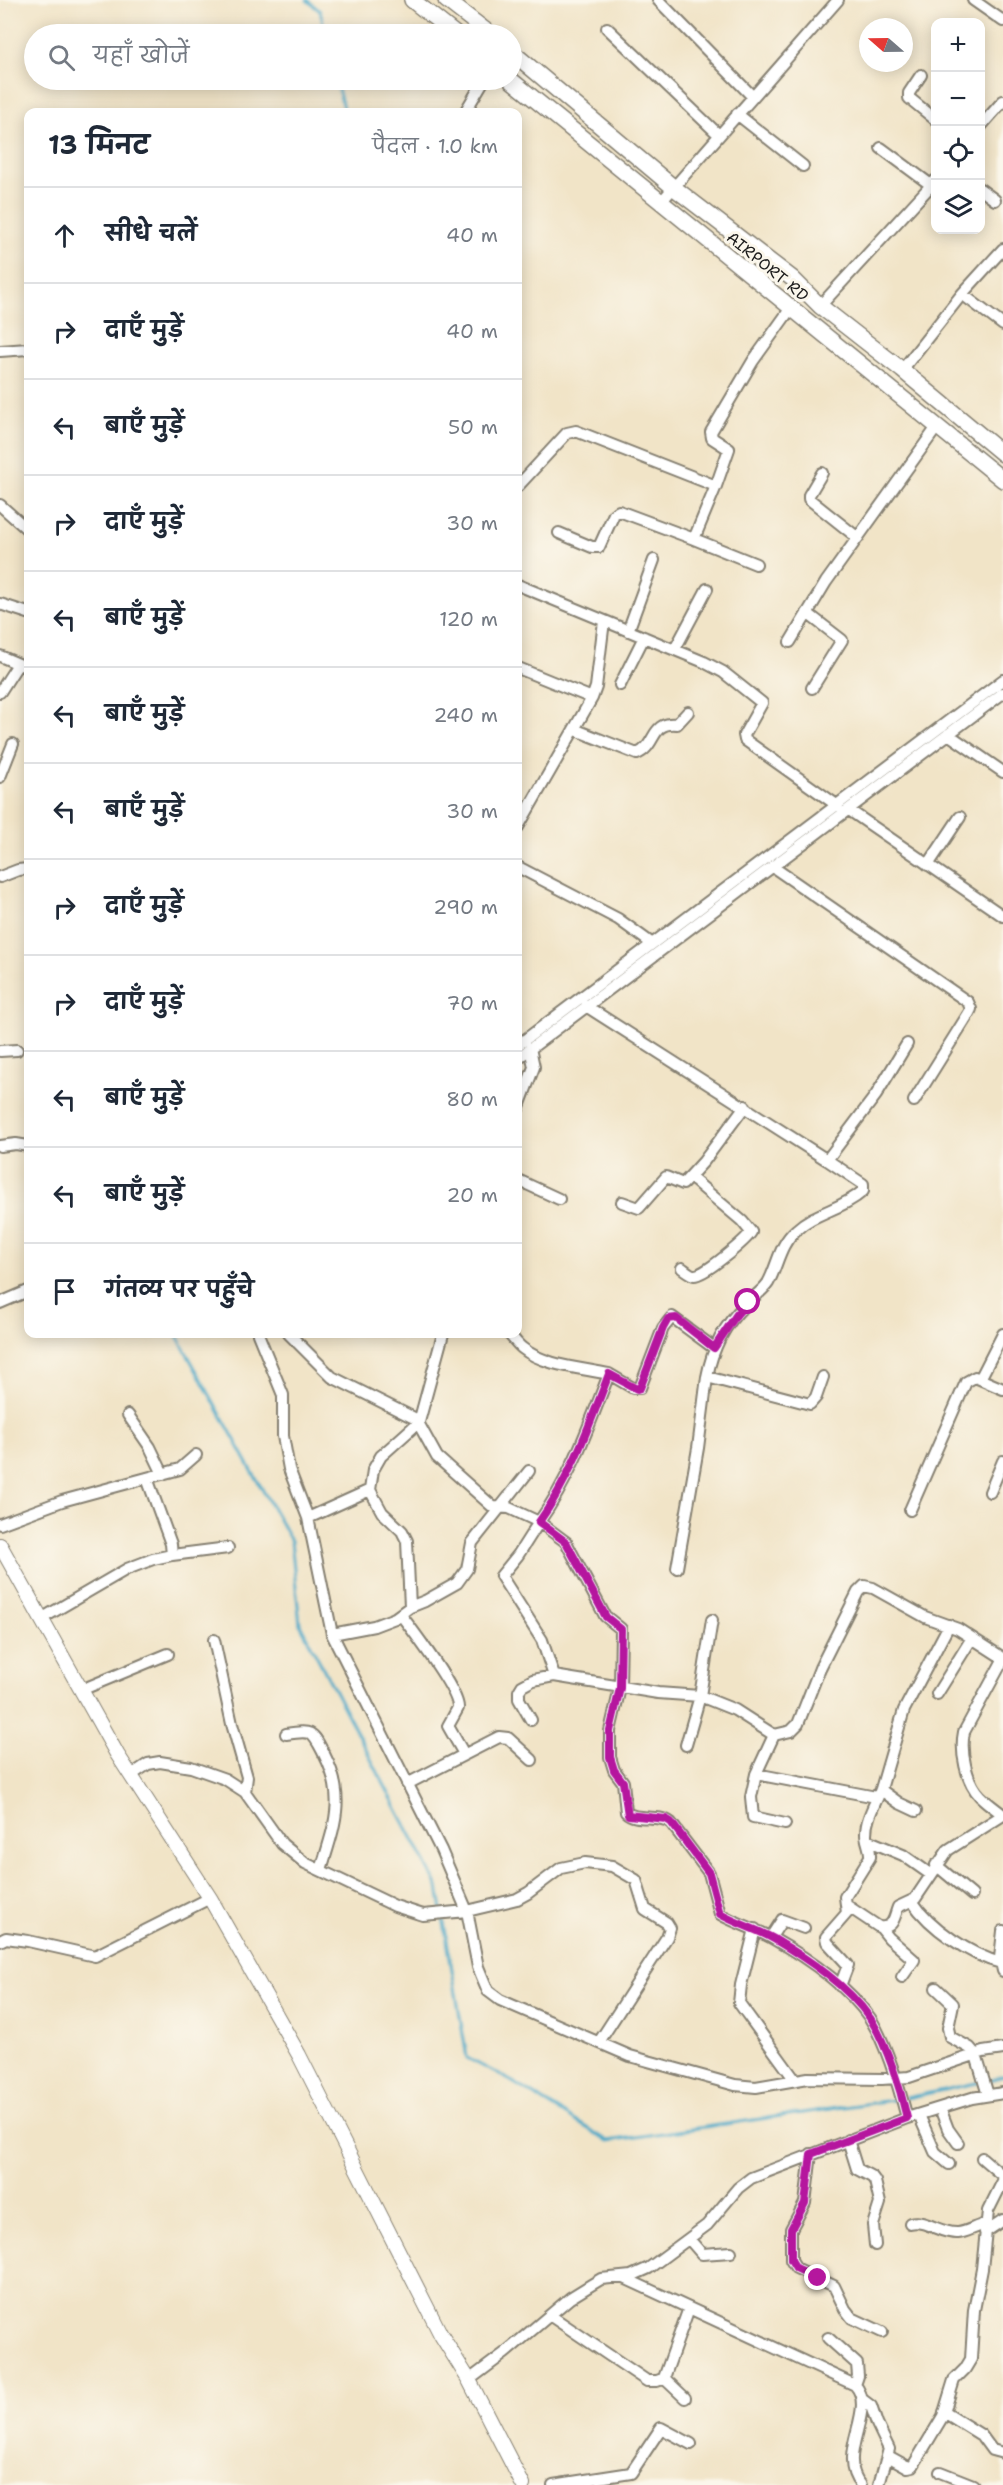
<!DOCTYPE html>
<html lang="hi">
<meta charset="utf-8">
<style>
body{margin:0;font-family:"Shantell Sans","Playpen Sans Deva",sans-serif;background:#f2f2f3;color:#1f2937}
.controls{position:absolute;right:18px;top:18px;display:grid;overflow:hidden;border-radius:12px;box-shadow:0 3px 15px #0003}
.controls button{width:54px;height:54px;display:grid;place-items:center;padding:0;border:0;border-bottom:2px solid #e0e1e3;background:#fff;color:#1f2937;font:30px sans-serif}
.compass{position:absolute;left:859px;top:18px;width:54px;height:54px;border-radius:50%;background:#fff;box-shadow:0 3px 15px #0003;rotate:290deg}
.stop{position:absolute;width:18px;height:18px;margin:-14px;border:4px solid #b5179e;border-radius:50%;background:#fff}
.stop.end{background:#b5179e;border-color:#fff;box-shadow:0 2px 6px #0008}
.list{margin:0;padding:0;list-style:none}
h2{display:flex;justify-content:space-between;align-items:center;height:78px;margin:0;padding:0 24px;font-size:26px}
h2 small{font-size:20px;font-weight:400;color:#747a83}
.list li{display:grid;grid-template-columns:39px 1fr auto;gap:18px;align-items:center;box-sizing:border-box;height:96px;padding:0 24px;border-top:2px solid #e0e1e3}
.list b{display:block;font-size:22px;white-space:nowrap}
.list em{font-size:20px;font-style:normal;color:#747a83}
.icon{flex:none;width:33px;height:33px;fill:none;stroke:currentColor;stroke-width:2;stroke-linecap:round;stroke-linejoin:round}
.map{position:relative;flex:none;width:1003px;height:2485px;overflow:hidden}
.search{position:absolute;background:#fff;box-shadow:0 3px 15px #0003;left:24px;top:24px;width:498px;height:66px;display:flex;align-items:center;gap:15px;box-sizing:border-box;padding:0 21px;border-radius:33px;color:#747a83;font-size:22px}
.panel{position:absolute;background:#fff;box-shadow:0 3px 15px #0003;left:24px;top:108px;width:498px;height:1230px;border-radius:12px}
.map>svg:first-child{display:block}
</style>
<div class="map">
<svg width="1003" height="2485" viewBox="0 0 1003 2485">
<rect width="100%" height="100%" fill="#fbf7ec"/>
<filter id="ink" filterUnits="userSpaceOnUse"><feTurbulence type="fractalNoise" baseFrequency=".0167" numOctaves="2"/><feDisplacementMap in="SourceGraphic" scale="12" xChannelSelector="R" yChannelSelector="G"/><feConvolveMatrix kernelMatrix="1 2 1 2 8 2 1 2 1" color-interpolation-filters="sRGB"/></filter>
<filter id="wash" filterUnits="userSpaceOnUse"><feTurbulence type="fractalNoise" baseFrequency=".008" numOctaves="4" result="noise"/><feDisplacementMap in="SourceGraphic" scale="24" xChannelSelector="R" yChannelSelector="G"/><feGaussianBlur stdDeviation="1.35" result="paint"/><feColorMatrix in="noise" values="0 0 0 0 0 0 0 0 0 0 0 0 0 0 0 0 0 1.4 0 .05"/><feComposite in="paint" operator="in"/></filter>
<g filter="url(#wash)">
<rect width="100%" height="100%" fill="#f1e4c7"/>
<g fill="none" stroke-linecap="round" stroke-linejoin="round">
<path stroke="#48a8c7" stroke-width="3" d="M307 0 320 11 326 34
M336 80 344 112
M176 1334 291 1541 300 1624 438 1887 467 2058 511 2081 608 2141 899 2099
M988 2080 1003 2076
M906 2098 981 2082"/>
</g>
</g>
<g filter="url(#ink)">
<g fill="none" stroke-linecap="round" stroke-linejoin="round">
<defs>
<path id="street" d="M658 0 752 96
M973 0 1003 21
M607 28 719 135
M921 75 909 93V98L936 120
M465 112 484 80
M737 114 803 166
M980 127 1003 101
M881 148 931 185
M980 189 995 200
M661 202 838 0
M962 294 1003 249
M820 306 936 180
M0 351 28 349
M902 370 962 294 1003 325
M822 473 809 495V499L858 538
M518 486 567 433 576 431 716 486 694 539 619 511 614 514 599 547H592L559 533
M716 486 729 449 712 438 711 432 753 361 791 308
M0 505 28 530
M694 539 756 564
M518 585 704 662 723 672 762 703 744 735 745 740 838 806
M0 604 28 613
M807 613 842 640 812 688
M628 631 654 560
M790 642 826 582 937 427
M675 649 707 589
M0 656 28 668
M518 668 592 698 596 687 604 621
M620 685 644 637
M0 692 18 664
M576 730 637 754C657 746 650 721 677 724L688 712
M948 734 1003 772
M0 777 13 744
M849 810 1003 916
M518 827 592 698
M928 865 960 817
M518 867 618 919 651 943
M773 867 968 1002 971 1009 969 1013 914 1101
M0 877 18 870 28 869
M586 1006 827 1160 876 1095 907 1044
M518 1045 1003 680
M0 1051 17 1050
M518 1058 1003 693
M518 1109 534 1067 530 1048
M0 1146 16 1144 28 1146
M518 1180 559 1199
M622 1202 639 1208 666 1177 683 1184 704 1161 745 1106
M682 1268C685 1270 691 1275 694 1275 704 1276 746 1240 751 1232L742 1221 690 1177
M0 1303 28 1291
M258 1334 283 1395V1436L289 1469 308 1518 332 1634 441 1850 467 1911 478 1967 488 1991 500 2000 630 2056 735 2085 756 2087 808 2078 882 2079 909 2077 983 2052 1003 2049
M289 1334 332 1377 416 1419 437 1457 493 1507 509 1508 539 1522 518 1555 501 1576 542 1640 554 1676
M509 1334C513 1338 517 1344 522 1348 544 1366 582 1368 609 1374 589 1426 571 1477 539 1522L566 1542 605 1616 621 1629 620 1688 610 1731V1757L614 1770 623 1782 626 1812C636 1822 659 1813 671 1823L709 1873 720 1914C735 1923 754 1928 770 1937 806 1957 846 1984 870 2018 887 2045 899 2087 907 2118
M609 1374 633 1388H640L663 1328 672 1317 714 1348
M823 1377 816 1397 810 1404 707 1377C712 1350 724 1325 745 1305 752 1298 762 1292 768 1283 778 1265 779 1245 796 1230 815 1212 843 1209 863 1191V1184L827 1160
M980 1379 1003 1334
M128 1415 150 1447 163 1474
M370 1490 382 1512 402 1531 407 1541 410 1607
M990 1492 1003 1461
M910 1510 966 1382 975 1377 1003 1389
M308 1518 370 1490 373 1470 381 1456 419 1422 443 1334
M0 1524 62 1501 180 1469 196 1455
M172 1555 228 1548
M677 1568 698 1448 707 1377
M401 1615C413 1631 459 1691 458 1708L448 1726 464 1754
M41 1619 127 1569 153 1559 172 1555 171 1544 147 1478
M332 1634 374 1626 395 1618 410 1607 425 1601 457 1583 467 1569 472 1543 529 1471
M214 1640 232 1724 247 1777 245 1792
M81 1690 168 1654
M937 1694 972 1638
M531 1720 519 1699V1691L522 1686 533 1680 554 1676 658 1693 700 1696 735 1710 774 1735 791 1731 798 1724 820 1668 858 1592 864 1586 873 1588 925 1617 958 1629 1003 1658
M286 1734C313 1730 312 1731 324 1754 347 1798 334 1826 321 1870
M686 1745 700 1696 712 1620
M133 1774 148 1764 160 1762 191 1767 225 1779 245 1792 282 1844 305 1863 395 1906 423 1915 467 1911 517 1899 528 1893 561 1868 585 1863 612 1866 636 1880 645 1909 667 1923 670 1928 667 1937 599 2042
M756 1774 774 1735
M407 1784 499 1737 508 1738 532 1760
M881 1790 899 1803 916 1811
M785 1824 753 1817 751 1797 756 1774 876 1797
M867 1840 903 1855 930 1874
M936 1865 972 1895
M912 1901C930 1928 970 1955 1001 1963
M846 1905 879 1927C894 1929 894 1917 898 1907L915 1899 948 1850 1003 1815C996 1809 987 1803 980 1796 966 1782 960 1751 964 1732L1003 1660
M881 1928 889 1938 914 1960 902 1977
M755 1929 741 1985 739 2003 795 2080
M1003 1931 1000 1958 1003 1971
M771 1937 782 1920 804 1928
M0 1941 6 1938 28 1941 95 1956 210 1898
M840 1986 848 1965 827 1942 826 1937 847 1913 845 1897 870 1857C871 1849 866 1842 866 1834 866 1817 876 1803 881 1789L904 1710 949 1625
M936 1988 953 2004 948 2028 950 2037 970 2048 976 2055 988 2095
M940 2108 948 2129 958 2143
M919 2115 935 2152 949 2164
M848 2140 857 2169 872 2177 875 2181 880 2203 873 2225 875 2245
M811 2154 805 2203 791 2229V2260L796 2268 834 2286 845 2309 852 2318 882 2332
M982 2158 1003 2176
M910 2223C926 2219 940 2234 958 2233 967 2232 976 2226 986 2224
M985 2232 1003 2220
M689 2239 702 2254 731 2252
M622 2277 855 2385C878 2410 834 2455 861 2485
M551 2316 647 2381H657L665 2378
M828 2338 857 2364 858 2376 855 2385
M469 2380 505 2353 570 2298 591 2285 601 2279 631 2276 649 2268 707 2225 738 2188 751 2178 907 2118 972 2098 1003 2093
M685 2398 666 2380 665 2375 689 2308
M863 2400 871 2406 877 2424 889 2449 879 2485
M944 2412 981 2435 992 2450 1003 2453
M888 2456 908 2467 913 2466 943 2416 954 2380 965 2369 971 2359 974 2310 982 2269 988 2211 1003 2181
M940 2472 973 2485
M553 2485 631 2473 661 2428 691 2444"/>
<path id="secondary" d="M0 1545 117 1754 210 1898 299 2055 441 2335 469 2380 523 2485"/>
<path id="primary" d="M412 0 455 34
M446 0 490 34
M512 52 673 187 793 279 820 306 902 370 1003 454
M511 80 1003 480"/>
</defs>
<use href="#street" stroke="#868072" stroke-width="14"/>
<use href="#secondary" stroke="#868072" stroke-width="16"/>
<use href="#primary" stroke="#868072" stroke-width="18"/>
<use href="#street" stroke="#fff" stroke-width="10"/>
<use href="#secondary" stroke="#fff" stroke-width="14"/>
<use href="#primary" stroke="#fff" stroke-width="15"/>
</g>
</g>
<g fill="none" stroke-linecap="round" stroke-linejoin="round" filter="url(#ink)">
<path stroke="#b5179e" stroke-width="8" d="M748 1302 737 1314 714 1348 676 1318 668 1319 663 1328 640 1388 637 1389 609 1374C589 1426 571 1477 539 1522L566 1542 606 1617 621 1629 620 1688 610 1731V1757L614 1770 623 1782 628 1815 666 1819 671 1822 709 1873 720 1914C737 1924 757 1929 774 1939 809 1960 847 1985 870 2018 887 2045 900 2087 907 2118L811 2154 805 2203 791 2229V2260L796 2268 818 2278"/>
</g>
<g text-anchor="middle" stroke-width="6" stroke-linejoin="round" paint-order="stroke">
<g font-size="16" fill="#1c1c1c" stroke="#fbf7ec">
<text transform="translate(768 266) rotate(39)" y="6">AIRPORT RD</text>
</g>
</g>
</svg>
<div class="controls">
<button>+</button>
<button>−</button>
<button><svg class="icon" aria-label="locate" viewBox="0 0 24 24"><circle cx="12" cy="12" r="6"/><path d="M12 2v4M12 18v4M2 12h4M18 12h4"/></svg></button>
<button><svg class="icon" aria-label="layers" viewBox="0 0 24 24"><path d="M12 4l9 5-9 5-9-5zM3 14l9 5 9-5"/></svg></button>
</div>
<svg class="compass" viewBox="-18 -18 36 36"><path d="M0-13l5 13h-10z" fill="#e53935"/><path d="M0 13l5-13h-10z" fill="#747a83"/></svg>
<div class="stop" style="left:748px;top:1302px"></div>
<div class="stop end" style="left:818px;top:2278px"></div>
<div class="search"><svg class="icon" aria-label="search" viewBox="0 0 24 24"><circle cx="10" cy="10" r="6"/><path d="M15 15l6 6"/></svg>यहाँ खोजें</div>
<section class="panel">
<h2>13 मिनट<small>पैदल · 1.0 km</small></h2>
<ul class="list">
<li><svg class="icon" aria-label="ahead" viewBox="0 0 24 24"><path d="M12 20V5M6 11l6-6 6 6"/></svg><div><b>सीधे चलें</b></div><em>40 m</em></li>
<li><svg class="icon" aria-label="right" viewBox="0 0 24 24"><path d="M7 20v-9h11M14 6l5 5-5 5"/></svg><div><b>दाएँ मुड़ें</b></div><em>40 m</em></li>
<li><svg class="icon" aria-label="left" viewBox="0 0 24 24"><path d="M17 20v-9H6M10 6l-5 5 5 5"/></svg><div><b>बाएँ मुड़ें</b></div><em>50 m</em></li>
<li><svg class="icon" aria-label="right" viewBox="0 0 24 24"><path d="M7 20v-9h11M14 6l5 5-5 5"/></svg><div><b>दाएँ मुड़ें</b></div><em>30 m</em></li>
<li><svg class="icon" aria-label="left" viewBox="0 0 24 24"><path d="M17 20v-9H6M10 6l-5 5 5 5"/></svg><div><b>बाएँ मुड़ें</b></div><em>120 m</em></li>
<li><svg class="icon" aria-label="left" viewBox="0 0 24 24"><path d="M17 20v-9H6M10 6l-5 5 5 5"/></svg><div><b>बाएँ मुड़ें</b></div><em>240 m</em></li>
<li><svg class="icon" aria-label="left" viewBox="0 0 24 24"><path d="M17 20v-9H6M10 6l-5 5 5 5"/></svg><div><b>बाएँ मुड़ें</b></div><em>30 m</em></li>
<li><svg class="icon" aria-label="right" viewBox="0 0 24 24"><path d="M7 20v-9h11M14 6l5 5-5 5"/></svg><div><b>दाएँ मुड़ें</b></div><em>290 m</em></li>
<li><svg class="icon" aria-label="right" viewBox="0 0 24 24"><path d="M7 20v-9h11M14 6l5 5-5 5"/></svg><div><b>दाएँ मुड़ें</b></div><em>70 m</em></li>
<li><svg class="icon" aria-label="left" viewBox="0 0 24 24"><path d="M17 20v-9H6M10 6l-5 5 5 5"/></svg><div><b>बाएँ मुड़ें</b></div><em>80 m</em></li>
<li><svg class="icon" aria-label="left" viewBox="0 0 24 24"><path d="M17 20v-9H6M10 6l-5 5 5 5"/></svg><div><b>बाएँ मुड़ें</b></div><em>20 m</em></li>
<li><svg class="icon" aria-label="arrive" viewBox="0 0 24 24"><path d="M6 21V4h12l-3 4 3 4H6"/></svg><div><b>गंतव्य पर पहुँचे</b></div></li>
</ul>
</section>
</div>
